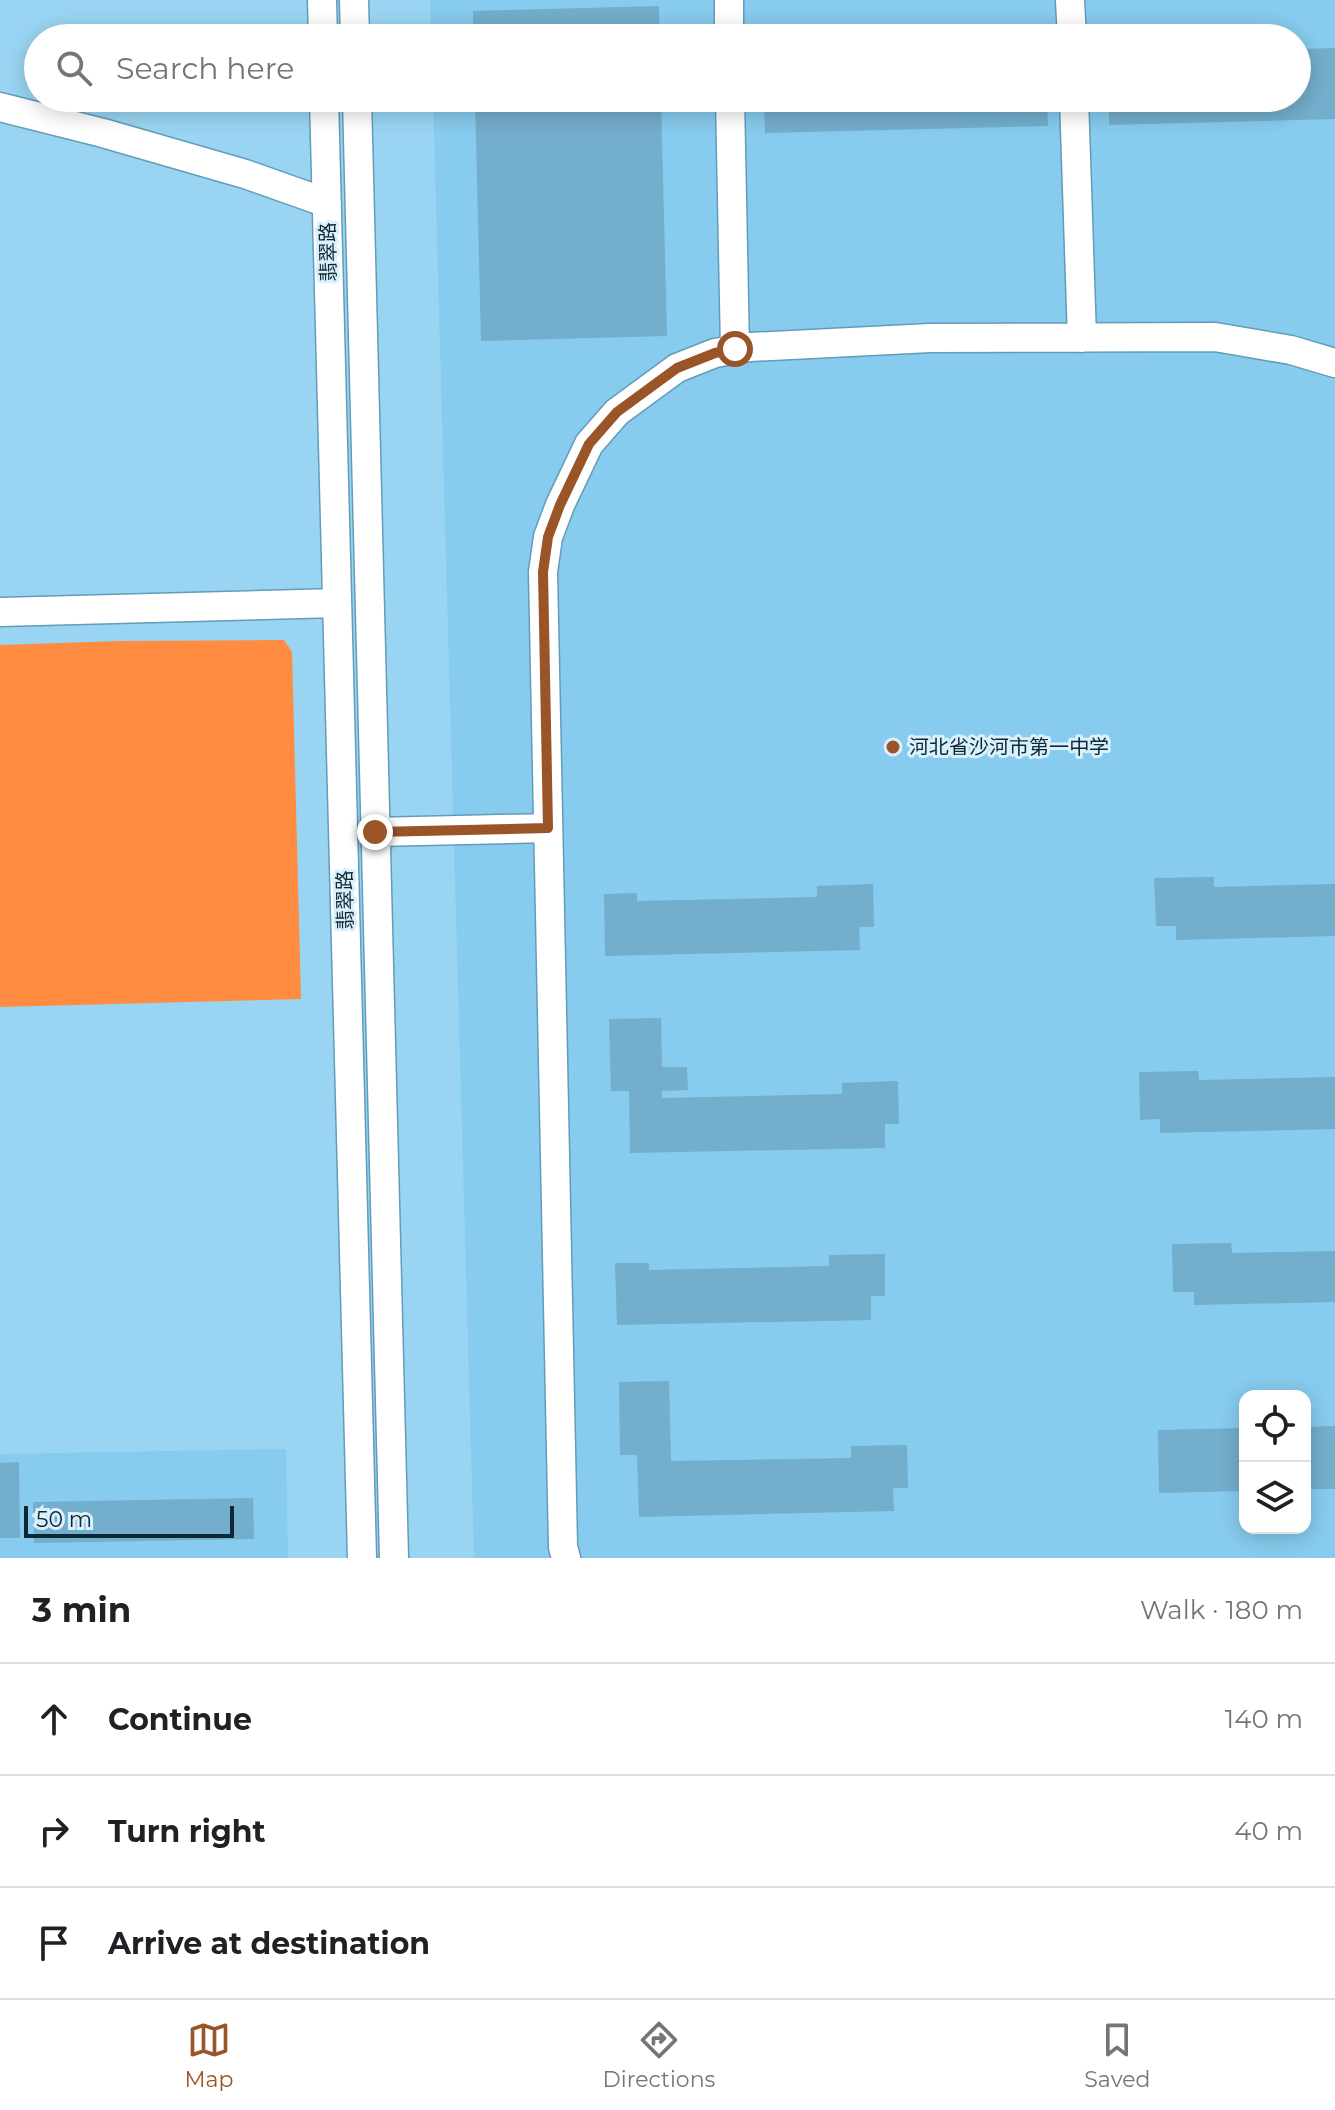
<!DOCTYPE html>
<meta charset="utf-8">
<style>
body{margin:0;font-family:Montserrat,"Noto Sans SC",sans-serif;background:#f2f2f2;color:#202124}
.controls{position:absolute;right:24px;bottom:24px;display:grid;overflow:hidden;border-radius:16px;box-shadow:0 4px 20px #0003}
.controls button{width:72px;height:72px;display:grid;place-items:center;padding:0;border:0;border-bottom:2px solid #e0e0e0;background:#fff;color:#202124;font:40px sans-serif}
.scale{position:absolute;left:24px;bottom:20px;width:210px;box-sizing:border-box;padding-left:8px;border:4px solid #0e2732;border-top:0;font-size:22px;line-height:28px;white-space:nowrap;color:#0e2732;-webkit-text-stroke:6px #d9f0fd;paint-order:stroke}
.stop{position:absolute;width:24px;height:24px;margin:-18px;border:6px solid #995428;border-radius:50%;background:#fff}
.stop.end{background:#995428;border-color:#fff;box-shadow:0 2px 8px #0008}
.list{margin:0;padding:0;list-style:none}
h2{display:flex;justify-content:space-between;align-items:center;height:104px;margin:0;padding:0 32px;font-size:34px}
h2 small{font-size:26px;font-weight:400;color:#757577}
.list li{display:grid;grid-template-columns:52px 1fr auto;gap:24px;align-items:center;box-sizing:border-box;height:112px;padding:0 32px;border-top:2px solid #e0e0e0}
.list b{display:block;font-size:30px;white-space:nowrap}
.list em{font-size:26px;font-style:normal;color:#757577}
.icon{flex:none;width:44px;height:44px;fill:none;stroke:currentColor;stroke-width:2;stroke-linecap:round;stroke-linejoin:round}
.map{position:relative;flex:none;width:1335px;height:1558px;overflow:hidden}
.search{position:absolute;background:#fff;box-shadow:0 4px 20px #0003;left:24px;right:24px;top:24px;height:88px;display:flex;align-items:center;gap:20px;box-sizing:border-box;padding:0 28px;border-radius:44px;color:#757577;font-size:30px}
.sheet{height:440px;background:#fff}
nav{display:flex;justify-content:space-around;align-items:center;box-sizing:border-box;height:112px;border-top:2px solid #e0e0e0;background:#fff;font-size:22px;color:#757577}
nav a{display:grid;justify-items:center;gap:4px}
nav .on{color:#995428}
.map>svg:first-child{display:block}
</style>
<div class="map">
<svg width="1335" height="1558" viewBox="0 0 1335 1558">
<rect width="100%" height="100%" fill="#99d5f3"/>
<path fill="#87cbee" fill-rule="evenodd" d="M430 0H1335V1558H474L433 98H1297V38H431ZM1245 1396H1305V1528H1245Z
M286 1449 288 1558H0V1454Z"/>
<path fill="#ff8c40" d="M284 640 292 652 301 999 0 1007V645L119 641Z"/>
<path fill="#73aecc" d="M659 6 660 38H473V11Z
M1335 48V119L1109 125V98H1297V59H1304L1303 49Z
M475 98H661L667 336 481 341Z
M764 98H1047L1048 126 765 133Z
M1214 877V887L1335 884V936L1176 940V926H1156L1154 878Z
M873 884 874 927H859L860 950 605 956 604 894 637 893V901L817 897V886Z
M661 1018 662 1067H687L688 1090 662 1091V1098L842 1094V1083L898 1081 899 1124H885V1148L630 1153 629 1091H611L609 1019Z
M1198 1071 1199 1080 1335 1077V1129L1160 1133V1119L1140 1120 1139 1072Z
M1231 1243 1232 1253 1335 1251V1302L1194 1305V1292H1173L1172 1244Z
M885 1254V1296H871V1320L617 1325 615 1263H649V1270L829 1266V1255Z
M669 1381 671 1461 851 1458V1446L907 1445 908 1488H893L894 1511 639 1517 637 1455H620L619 1382Z
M1335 1426V1489H1305V1427Z
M1245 1428V1491L1159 1493 1158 1430Z
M19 1462 20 1538H0V1463Z
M253 1498 254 1539 34 1543 33 1502Z"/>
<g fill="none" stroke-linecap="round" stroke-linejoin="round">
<defs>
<path id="minor" d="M322 0 323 38
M354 0 355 38
M729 0V38
M1070 0 1072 38
M324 98 362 1558
M357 98 394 1558
M730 98 735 349
M1074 98 1082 338
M0 107 103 133 245 174 327 203
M0 612 337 603
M375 832 548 828
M566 1558 563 1547 543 572 548 537 560 505 589 444 617 412 677 368 715 353 750 347 930 338 1215 337 1291 350 1335 363"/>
</defs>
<use href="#minor" stroke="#629cb9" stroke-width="31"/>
<use href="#minor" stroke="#fff" stroke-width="28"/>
</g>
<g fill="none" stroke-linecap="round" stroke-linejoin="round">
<path stroke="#995428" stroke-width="10" d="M375 832 548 828 543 572 548 537 560 505 589 444 617 412 677 368 715 353 735 349"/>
</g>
<circle fill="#995428" stroke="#d9f0fd" stroke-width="3" cx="893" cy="747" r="8"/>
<g text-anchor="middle" stroke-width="6" stroke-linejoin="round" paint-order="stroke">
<g font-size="20" fill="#0e2732" stroke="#d9f0fd">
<text transform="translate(328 252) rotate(-91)" y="7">翡翠路</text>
<text transform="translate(345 900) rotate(-91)" y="7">翡翠路</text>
</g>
<g font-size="20" fill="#0e2732" stroke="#d9f0fd" text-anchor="start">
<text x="909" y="754">河北省沙河市第一中学</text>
</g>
</g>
</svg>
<div class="controls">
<button><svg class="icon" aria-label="locate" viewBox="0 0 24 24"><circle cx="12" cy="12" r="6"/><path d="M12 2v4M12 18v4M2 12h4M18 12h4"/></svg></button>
<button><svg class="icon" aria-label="layers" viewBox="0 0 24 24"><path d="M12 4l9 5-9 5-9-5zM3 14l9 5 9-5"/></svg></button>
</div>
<div class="scale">50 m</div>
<div class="stop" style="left:735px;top:349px"></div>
<div class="stop end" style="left:375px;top:832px"></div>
<div class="search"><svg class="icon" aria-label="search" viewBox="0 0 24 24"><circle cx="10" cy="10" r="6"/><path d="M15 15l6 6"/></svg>Search here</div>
</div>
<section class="sheet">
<h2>3 min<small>Walk · 180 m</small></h2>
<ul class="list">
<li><svg class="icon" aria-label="ahead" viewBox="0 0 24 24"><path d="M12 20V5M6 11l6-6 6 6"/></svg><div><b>Continue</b></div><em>140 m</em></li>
<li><svg class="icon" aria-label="right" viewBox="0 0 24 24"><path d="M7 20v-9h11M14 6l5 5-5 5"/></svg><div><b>Turn right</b></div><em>40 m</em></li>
<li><svg class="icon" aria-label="arrive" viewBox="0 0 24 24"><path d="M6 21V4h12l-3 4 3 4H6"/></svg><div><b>Arrive at destination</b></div></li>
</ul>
</section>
<nav>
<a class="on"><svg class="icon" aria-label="map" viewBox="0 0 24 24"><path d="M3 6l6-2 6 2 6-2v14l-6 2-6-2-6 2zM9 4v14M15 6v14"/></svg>Map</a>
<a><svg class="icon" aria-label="directions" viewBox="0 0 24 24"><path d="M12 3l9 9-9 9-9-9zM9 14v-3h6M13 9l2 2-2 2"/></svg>Directions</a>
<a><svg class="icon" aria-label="saved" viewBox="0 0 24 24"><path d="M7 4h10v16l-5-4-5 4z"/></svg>Saved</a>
</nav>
